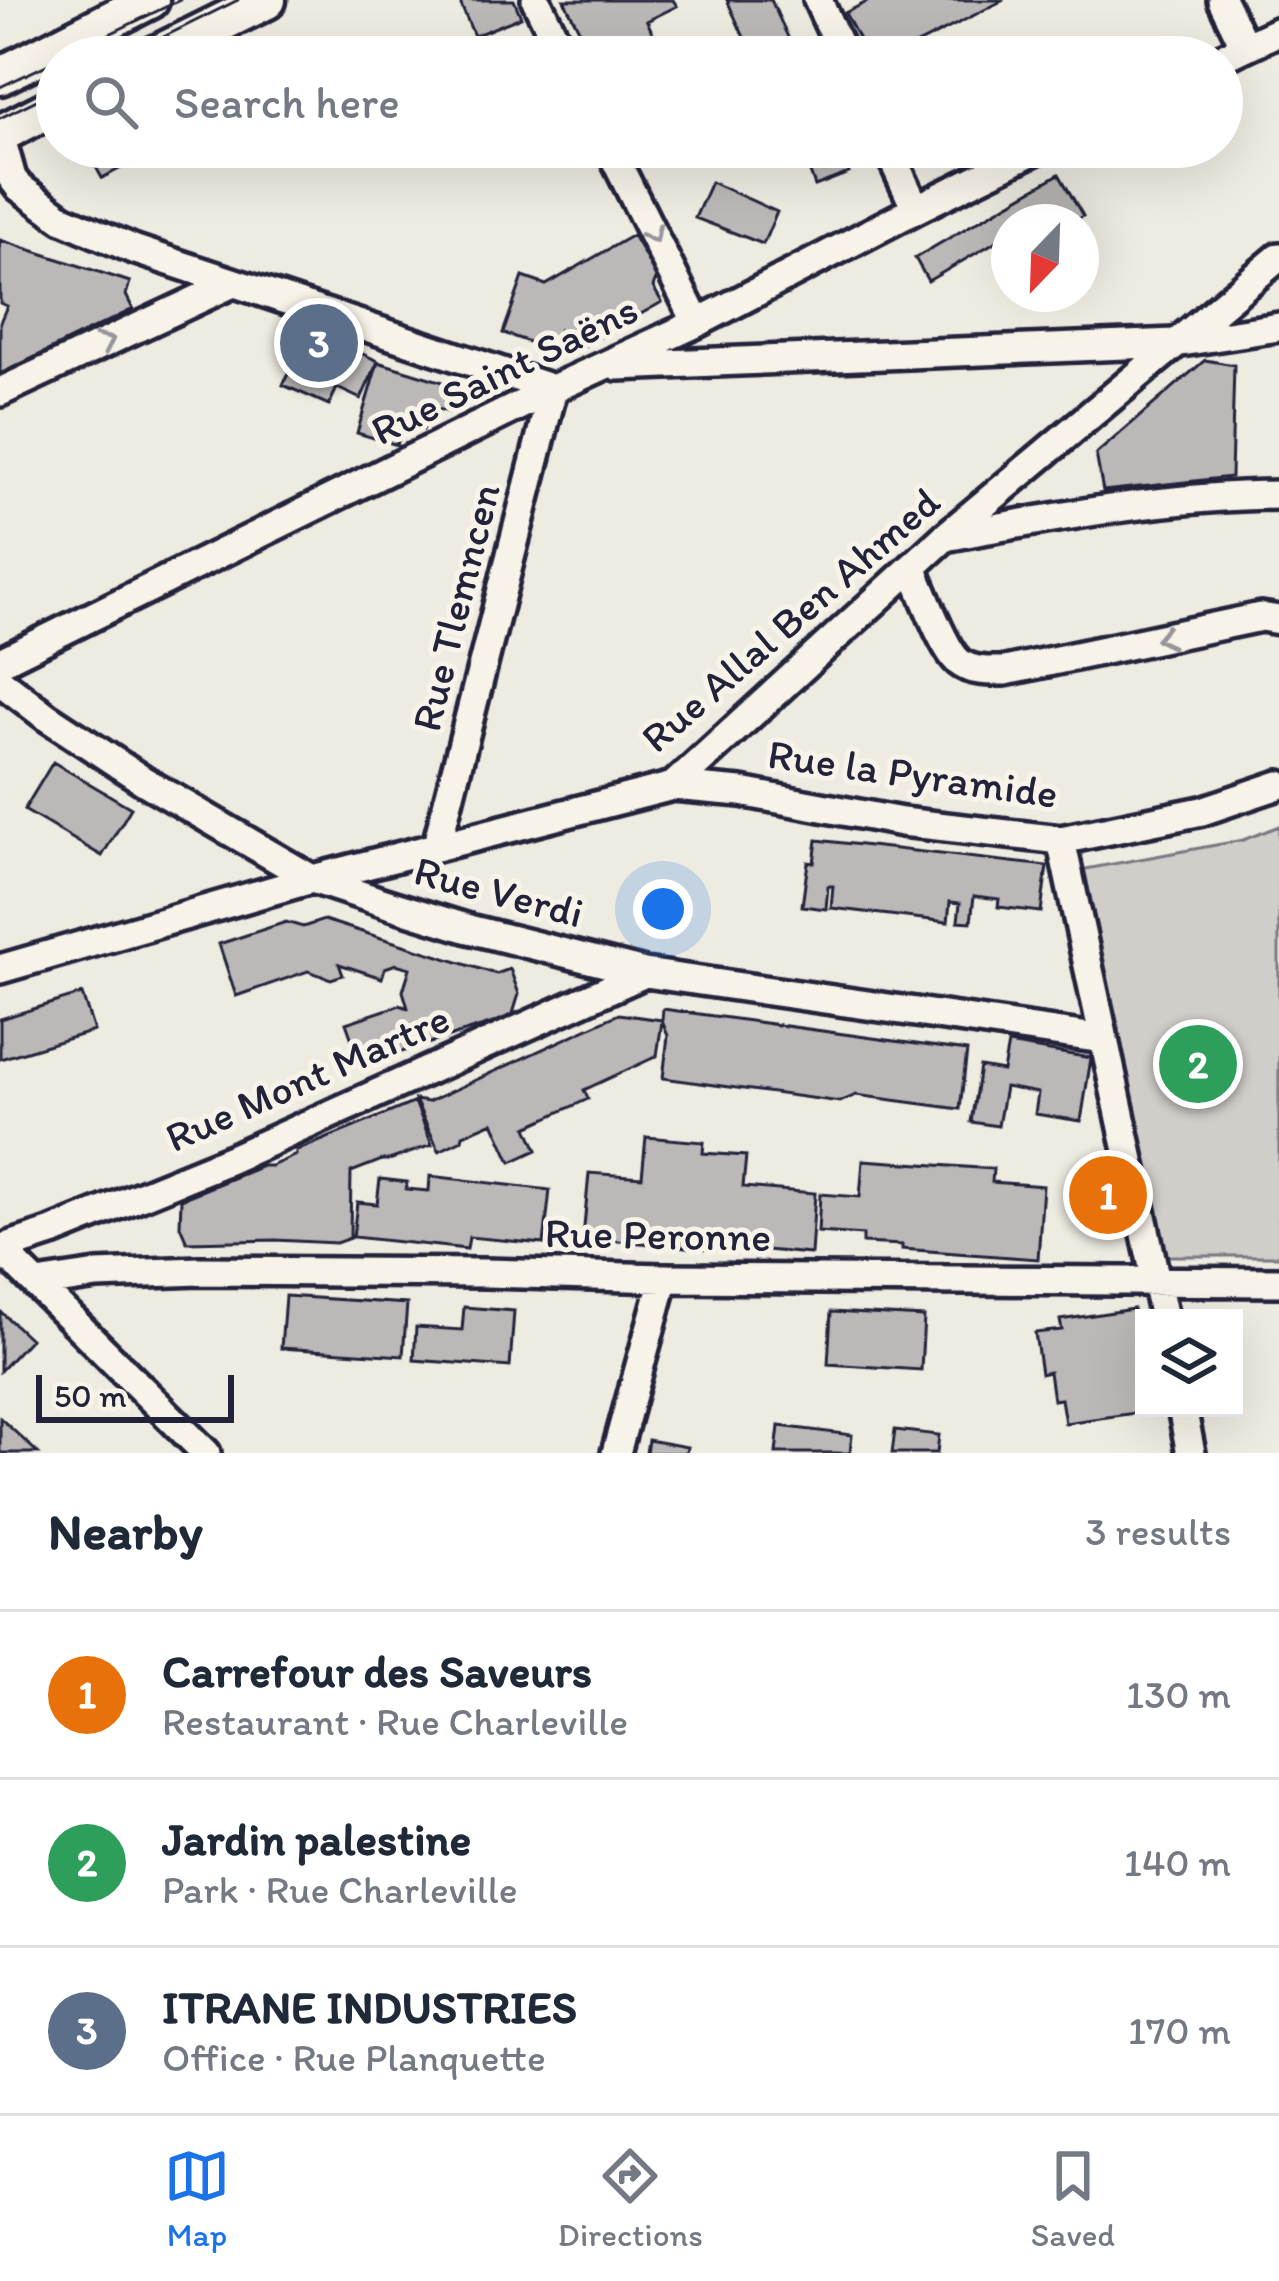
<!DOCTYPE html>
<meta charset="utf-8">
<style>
body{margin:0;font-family:Itim,sans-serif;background:#f2f2f3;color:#1f2937}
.controls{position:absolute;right:36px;bottom:36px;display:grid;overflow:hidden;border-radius:0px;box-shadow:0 12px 48px #0002}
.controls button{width:108px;height:108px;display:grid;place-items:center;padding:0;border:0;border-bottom:3px solid #e0e1e3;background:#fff;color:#1f2937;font:60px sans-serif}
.compass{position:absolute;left:991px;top:204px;width:108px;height:108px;border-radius:50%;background:#fff;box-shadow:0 12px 48px #0002;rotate:203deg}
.scale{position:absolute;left:36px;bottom:30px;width:198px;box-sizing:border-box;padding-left:12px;border:6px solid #22223b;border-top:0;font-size:33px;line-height:42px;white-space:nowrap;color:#22223b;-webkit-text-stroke:9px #f7f3e8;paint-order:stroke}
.you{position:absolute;left:663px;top:909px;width:42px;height:42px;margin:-30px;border:9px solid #fff;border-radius:50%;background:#1a73e8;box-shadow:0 0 0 18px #1a73e833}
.badge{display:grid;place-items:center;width:78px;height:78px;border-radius:50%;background:#1a73e8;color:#fff;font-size:39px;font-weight:700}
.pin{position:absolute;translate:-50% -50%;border:6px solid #fff;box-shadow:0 3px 12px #0006}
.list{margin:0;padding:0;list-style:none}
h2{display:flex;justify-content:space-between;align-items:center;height:156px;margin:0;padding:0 48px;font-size:51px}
h2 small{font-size:39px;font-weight:400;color:#747a83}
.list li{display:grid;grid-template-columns:78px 1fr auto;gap:36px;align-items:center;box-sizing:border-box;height:168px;padding:0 48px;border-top:3px solid #e0e1e3}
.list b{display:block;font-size:45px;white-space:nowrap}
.list p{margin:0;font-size:39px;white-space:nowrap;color:#747a83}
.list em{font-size:39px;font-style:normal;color:#747a83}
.icon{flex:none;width:66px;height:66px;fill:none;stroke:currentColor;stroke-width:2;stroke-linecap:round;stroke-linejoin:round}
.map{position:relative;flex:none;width:1279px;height:1453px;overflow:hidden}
.search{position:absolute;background:#fff;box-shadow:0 12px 48px #0002;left:36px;right:36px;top:36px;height:132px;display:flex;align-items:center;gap:30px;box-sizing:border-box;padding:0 42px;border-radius:66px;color:#747a83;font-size:45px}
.sheet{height:660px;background:#fff}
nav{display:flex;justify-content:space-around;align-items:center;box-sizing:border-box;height:168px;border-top:3px solid #e0e1e3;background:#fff;font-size:33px;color:#747a83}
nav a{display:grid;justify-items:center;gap:6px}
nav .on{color:#1a73e8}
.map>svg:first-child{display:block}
</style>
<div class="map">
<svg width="1279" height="1453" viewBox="0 0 1279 1453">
<rect width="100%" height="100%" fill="#eeebe1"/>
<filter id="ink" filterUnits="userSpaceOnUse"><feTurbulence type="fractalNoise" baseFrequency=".00833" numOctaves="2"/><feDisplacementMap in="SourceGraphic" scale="24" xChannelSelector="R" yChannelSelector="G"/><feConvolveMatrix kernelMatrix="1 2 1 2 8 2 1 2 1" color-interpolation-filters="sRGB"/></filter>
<g filter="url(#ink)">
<path fill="#d1cdc9" stroke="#7a7882" stroke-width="3" d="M1279 826V1256H1160L1075 871 1243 840Z"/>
<path fill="#bbb8b7" stroke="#22223b" stroke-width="3" d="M459 0H514L521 17 474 36Z
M564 0H673L677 6 647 21 654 36 612 57H593Z
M727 0H771L797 57H753Z
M871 0H1004L900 53 902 57H868L845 13Z
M85 147H122L131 163 102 178Z
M801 147H839L849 173 815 186Z
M1059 174 1083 216 1072 222H1009V234L928 281 915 258Z
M711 182 777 212 763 244 695 218Z
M633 235 657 277 653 287 662 302 572 353 559 331 552 350 503 333 523 277 546 285Z
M0 240 130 282 126 295 133 309 0 374V322L7 306 0 303Z
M308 329 378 361 361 399 337 388 329 405 283 385Z
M1205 360 1234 365 1231 477 1103 491 1096 454Z
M378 362 456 386 449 412 430 407 423 430 403 424 397 445 357 433Z
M53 762 131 808 102 856 24 810Z
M817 840 1047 866 1041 912 998 907 999 899 974 896 971 922 958 921 960 903 950 902 948 922 831 908 833 886H828L826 909 802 906 808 862 814 863Z
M324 920 496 974 510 969 519 994 512 1017 361 1065 346 1023 400 1005 408 1008 403 991 410 968 396 964 385 968 382 978 339 964 343 975 331 979 308 971 236 996 219 944 286 922 303 927Z
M82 994 94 1031 0 1059V1019Z
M663 1009 967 1051 960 1109 856 1095 840 1102 663 1078 668 1036 662 1021 657 1056 584 1090 588 1099 527 1127 537 1150 511 1162 493 1122 463 1135 462 1140 439 1151 415 1100 428 1102 619 1014 662 1020Z
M1008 1044 1091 1058 1081 1121 1035 1114 1038 1093 1005 1087 998 1126 971 1122 980 1067 1003 1071Z
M415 1102 432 1145 389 1160H382L351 1172 350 1238 336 1243 275 1240 187 1242 180 1226 181 1199 262 1166H271L296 1155V1151Z
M646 1137 704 1142 703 1153 746 1156 743 1187 815 1193 811 1254 743 1248 742 1252 583 1238 589 1173 642 1177Z
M863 1160 993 1169 992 1182 1043 1186 1038 1259 902 1249V1245L863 1243V1235L818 1232 820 1194 860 1197Z
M430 1176 550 1190 544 1244 469 1237 467 1249 353 1237 357 1202 377 1204 380 1179 407 1182 406 1189 429 1191Z
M285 1296 407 1304 403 1356 281 1348Z
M464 1307 514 1311 510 1367 414 1360 416 1327 462 1330Z
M1133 1309 1144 1381V1408H1148L1149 1411 1065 1423 1061 1399 1053 1400 1049 1372 1041 1374 1035 1333 1062 1330 1060 1320Z
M0 1311 30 1339 0 1371Z
M831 1312 924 1317 921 1370 828 1364Z
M0 1418 38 1453H0Z
M779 1426 852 1435 850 1453H776Z
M895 1430 939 1435 937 1453H892Z
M648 1440 687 1447 686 1453H646Z"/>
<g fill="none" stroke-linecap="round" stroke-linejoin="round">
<defs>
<path id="minor" d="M536 0 564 57
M818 0 844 57
M1222 0 1245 47
M1222 58 1279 31
M0 135 12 178 19 187 63 219 133 249 553 389
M609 147 697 323
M887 147 916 209
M618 366 1175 343 1279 327
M0 392 233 283
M950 536C1060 516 1167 496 1279 495
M912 568C922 589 943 649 959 662 971 672 990 671 1005 671L1261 617 1279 620
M0 662 553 389 697 323 916 209 1041 147
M0 681 47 717 144 781 312 879 385 903 469 929 645 973 1103 1039
M673 786 741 792 902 822 1061 840 1202 811 1279 785
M1061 840 1164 1318
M437 845 553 389
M0 969 312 879 673 786 946 536 1279 257
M0 1248 206 1453
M0 1249 52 1232 231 1159 645 973
M37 1284 97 1275 199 1271 485 1273 664 1278 1279 1282
M1182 1408 1191 1453
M616 1453 664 1278"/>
<path id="major" d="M152 57 267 0
M0 76 150 0
M0 134 57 105"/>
</defs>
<use href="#minor" stroke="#22223b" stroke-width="36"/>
<use href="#major" stroke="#22223b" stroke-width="45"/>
<use href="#minor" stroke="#f7f3e8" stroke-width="27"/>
<use href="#major" stroke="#f7f3e8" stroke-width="36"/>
<path stroke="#22223b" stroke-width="3" d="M62 57 180 0
M123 57 238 0
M0 87 57 60
M0 118 57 90"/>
</g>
<defs><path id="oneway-chevron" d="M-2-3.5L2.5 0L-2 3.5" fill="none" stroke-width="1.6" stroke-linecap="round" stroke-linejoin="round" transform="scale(3)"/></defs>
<g stroke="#97959a">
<use href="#oneway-chevron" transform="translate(653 235) rotate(63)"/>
<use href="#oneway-chevron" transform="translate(106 342) rotate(-25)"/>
<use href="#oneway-chevron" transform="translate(1164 638) rotate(168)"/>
</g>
</g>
<g text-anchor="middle" stroke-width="10" stroke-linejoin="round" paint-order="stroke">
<g font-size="42" fill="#22223b" stroke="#f7f3e8">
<text transform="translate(504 369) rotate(-26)" y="15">Rue Saint Saëns</text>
<text transform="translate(455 607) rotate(-76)" y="15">Rue Tlemncen</text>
<text transform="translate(790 619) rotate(-41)" y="15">Rue Allal Ben Ahmed</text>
<text transform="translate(913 773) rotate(8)" y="15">Rue la Pyramide</text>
<text transform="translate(499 891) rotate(15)" y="15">Rue Verdi</text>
<text transform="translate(307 1077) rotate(-24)" y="15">Rue Mont Martre</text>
<text transform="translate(658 1234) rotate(1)" y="15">Rue Peronne</text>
</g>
</g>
</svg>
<div class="controls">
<button><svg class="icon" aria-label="layers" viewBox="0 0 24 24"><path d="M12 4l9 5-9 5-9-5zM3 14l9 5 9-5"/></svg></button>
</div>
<svg class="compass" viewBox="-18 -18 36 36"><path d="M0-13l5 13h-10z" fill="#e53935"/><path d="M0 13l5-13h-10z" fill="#747a83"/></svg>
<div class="scale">50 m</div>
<div class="you"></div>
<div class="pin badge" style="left:1108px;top:1195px;background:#e8710a">1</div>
<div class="pin badge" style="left:1198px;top:1064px;background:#2e9e5b">2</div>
<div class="pin badge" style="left:319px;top:343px;background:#5c6f8a">3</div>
<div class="search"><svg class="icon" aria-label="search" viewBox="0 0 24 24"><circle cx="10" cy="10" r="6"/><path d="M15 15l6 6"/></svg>Search here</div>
</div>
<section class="sheet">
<h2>Nearby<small>3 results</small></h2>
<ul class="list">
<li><span class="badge" style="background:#e8710a">1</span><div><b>Carrefour des Saveurs</b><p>Restaurant · Rue Charleville</p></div><em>130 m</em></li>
<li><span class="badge" style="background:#2e9e5b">2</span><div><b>Jardin palestine</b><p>Park · Rue Charleville</p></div><em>140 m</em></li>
<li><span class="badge" style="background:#5c6f8a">3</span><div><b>ITRANE INDUSTRIES</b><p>Office · Rue Planquette</p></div><em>170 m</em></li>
</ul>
</section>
<nav>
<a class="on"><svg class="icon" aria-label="map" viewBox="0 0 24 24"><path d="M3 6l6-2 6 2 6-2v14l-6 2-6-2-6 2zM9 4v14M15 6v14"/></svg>Map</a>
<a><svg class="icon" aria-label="directions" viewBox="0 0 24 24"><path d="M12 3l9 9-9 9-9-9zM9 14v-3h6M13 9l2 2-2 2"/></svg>Directions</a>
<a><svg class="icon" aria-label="saved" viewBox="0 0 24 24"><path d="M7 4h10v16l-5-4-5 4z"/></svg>Saved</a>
</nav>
